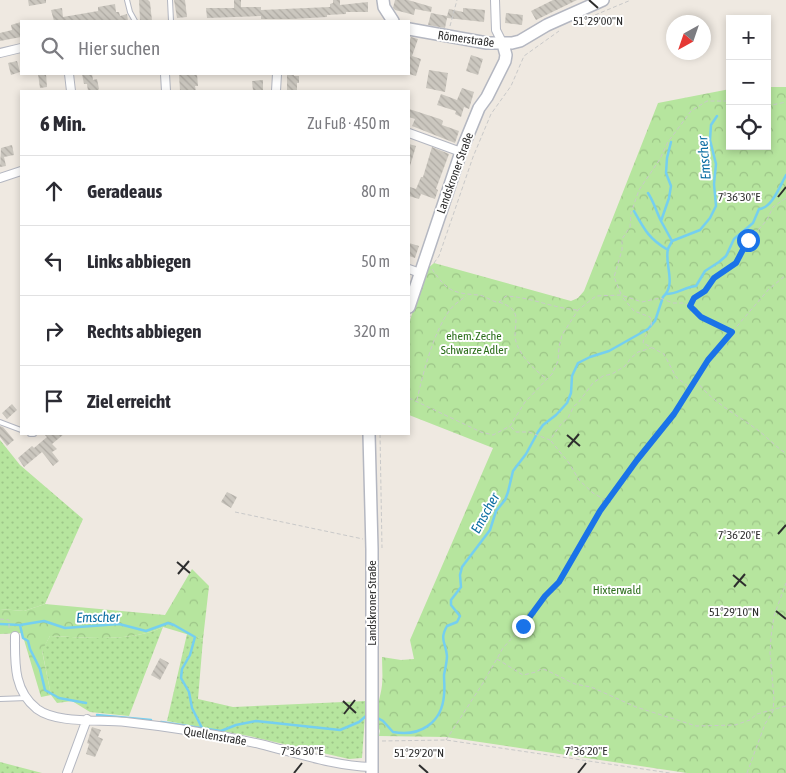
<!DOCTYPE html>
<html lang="de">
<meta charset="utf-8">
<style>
body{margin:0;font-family:"Asap Condensed",sans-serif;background:#f2f2f3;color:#2b2b33}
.controls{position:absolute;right:15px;top:15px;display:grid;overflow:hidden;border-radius:0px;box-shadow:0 2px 8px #0003}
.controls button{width:45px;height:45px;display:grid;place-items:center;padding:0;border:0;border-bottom:1px solid #e1e1e2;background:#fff;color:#2b2b33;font:25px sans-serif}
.compass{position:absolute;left:666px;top:15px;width:45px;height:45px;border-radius:50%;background:#fff;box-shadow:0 2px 8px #0003;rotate:220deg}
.stop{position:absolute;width:15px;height:15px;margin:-11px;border:4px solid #1a73e8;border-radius:50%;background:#fff}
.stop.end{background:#1a73e8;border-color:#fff;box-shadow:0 1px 5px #0008}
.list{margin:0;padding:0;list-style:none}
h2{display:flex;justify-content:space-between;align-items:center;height:65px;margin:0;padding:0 20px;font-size:21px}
h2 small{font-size:16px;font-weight:400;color:#7c7c81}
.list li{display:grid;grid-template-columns:32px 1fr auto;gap:15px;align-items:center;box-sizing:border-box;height:70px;padding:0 20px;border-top:1px solid #e1e1e2}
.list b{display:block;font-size:19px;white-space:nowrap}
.list em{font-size:16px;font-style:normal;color:#7c7c81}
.icon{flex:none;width:28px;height:28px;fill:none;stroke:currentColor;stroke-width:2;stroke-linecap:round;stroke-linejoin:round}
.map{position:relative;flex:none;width:786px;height:773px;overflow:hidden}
.search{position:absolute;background:#fff;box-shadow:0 2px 8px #0003;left:20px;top:20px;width:390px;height:55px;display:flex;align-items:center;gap:12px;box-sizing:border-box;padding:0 18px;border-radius:0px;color:#7c7c81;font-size:19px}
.panel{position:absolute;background:#fff;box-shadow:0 2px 8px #0003;left:20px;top:90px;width:390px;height:345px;border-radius:0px}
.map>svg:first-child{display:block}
</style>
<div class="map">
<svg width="786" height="773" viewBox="0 0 786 773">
<defs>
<pattern id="grass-dots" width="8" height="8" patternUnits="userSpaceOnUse" patternTransform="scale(1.25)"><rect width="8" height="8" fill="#b6e59e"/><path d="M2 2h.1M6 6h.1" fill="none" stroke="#9dc588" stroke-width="1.8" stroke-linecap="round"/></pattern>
<pattern id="forest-crowns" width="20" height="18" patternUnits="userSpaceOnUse" patternTransform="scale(1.25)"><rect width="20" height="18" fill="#b6e59e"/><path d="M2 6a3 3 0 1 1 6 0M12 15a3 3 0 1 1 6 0" fill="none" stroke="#9dc588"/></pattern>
<pattern id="building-back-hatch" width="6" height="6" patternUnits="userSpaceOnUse" patternTransform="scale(1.25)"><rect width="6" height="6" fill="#cbc7bf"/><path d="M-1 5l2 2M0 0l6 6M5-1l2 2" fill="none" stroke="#afaba4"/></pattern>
</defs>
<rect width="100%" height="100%" fill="#efe9e1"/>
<path fill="url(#grass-dots)" d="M0 440 20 465 83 519 45 604 24 611 0 609Z
M163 627 129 716 90 712 72 701 57 703 51 695 42 650 50 636C86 637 129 643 163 627Z
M187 634 203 639 198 699 233 707 366 701 362 758 349 759 249 736 167 721Z
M0 762 42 773H0Z"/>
<path fill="url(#forest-crowns)" d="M767 87H786V773H687L446 737 379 736 380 731C372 713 380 703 382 685 383 676 382 666 382 657L401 660 414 659 410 640 493 448 409 415V323L427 269 434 263 571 301 578 298 584 291 658 103 730 89V146H767Z
M192 569 209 586 203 639 163 627C129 643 86 637 50 636L42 651 51 695 41 697 22 633 0 634V609L24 611 45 604 165 615Z"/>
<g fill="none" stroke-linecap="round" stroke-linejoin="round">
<path stroke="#75cff0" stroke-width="2.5" d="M671 142 667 158 666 173 671 186 669 198 661 221 672 241
M648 193C654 202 656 211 661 221
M634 211C644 229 649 239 668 250
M666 294C678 294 684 287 696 286L705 271 719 262 726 256 734 239 753 223 759 209C772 208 780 186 786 175
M0 624 20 625 44 621 65 628 119 624 146 631 168 623 174 625 195 637 190 655 182 669 181 678 189 692 192 708 202 728
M20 625 23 638 28 641 30 649 40 669 45 690 59 698 86 703
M97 715 151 720
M376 717 383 721 393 732C420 737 442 723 444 695 445 688 444 682 444 675 445 669 447 662 447 656 446 643 439 640 447 626L457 622 460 616 451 605V600L461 587 460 575 462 567 490 530 496 511 505 500 508 492 513 471 526 454 538 432 543 425 556 415 567 403 571 393 572 376 578 363 590 357 609 351 648 329 655 321 663 297C677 284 664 264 668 249 669 246 671 244 672 241L700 230 710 218 716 206 714 184 716 164 710 140 711 125 717 116
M161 722 221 731 236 725 256 721 340 730 359 722 366 716"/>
</g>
<path fill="url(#building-back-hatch)" d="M28 0H46V3L29 6Z
M139 0H148L150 2 152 21H140Z
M174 0H185L187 17 177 18Z
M234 0H241V7H261V10L330 7V4L333 3V0H340V5L368 2V12H346V14L327 15V17L291 19H261V16L207 18 206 8H234Z
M395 0H408L432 7 431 12 415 9 414 15 395 10 393 8Z
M553 0H577L536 20 531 11Z
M115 4 116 12H119L120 16 127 14 128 21H54L51 10 62 8 63 17 98 11V7Z
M463 8 485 10 484 22 447 18 445 28 428 25 431 13 447 16 449 9 463 12Z
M506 13 523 15 522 25 505 23Z
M21 22V37L0 41V33L12 30 11 25Z
M411 37 418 39 412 56 421 59 416 76 409 74V43Z
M471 55 483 59 478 75 466 71Z
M17 61 20 72 11 75 8 63Z
M429 70 448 73 445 92 426 88Z
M38 74H46L47 87 40 88Z
M82 74H92L93 80 97 79 99 89 97 91H88L87 84H84Z
M179 74H197L198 86H195L196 91H180Z
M287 74H294V76H299V83H297V91H287Z
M263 80V91H253L252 81Z
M462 88 474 92 469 109 464 107 461 117 455 114 456 111 437 105 441 94 457 100Z
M409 109 440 119 443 121 442 125 459 131 455 143 412 126 415 119 409 117Z
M409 144 416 146 410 166H409Z
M12 145 14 155 4 157 6 166 0 167 1 148Z
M432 147 449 154 436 189 438 190 435 199 421 194 419 199 409 196 410 187 416 189 421 177H423Z
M409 243 419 246 415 258 409 256Z
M12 404 17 410 7 419 2 413Z
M0 426 3 427 14 440 7 446 0 437Z
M44 434H64L52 444 57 449 52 452 59 461 53 466 42 452 24 467 18 458 32 446 34 448 47 437Z
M227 492 237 497 231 508 221 502Z
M160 658 169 663 160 680 151 675Z
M92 727 101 730 98 737 103 739 95 757 86 754 89 744 87 743Z"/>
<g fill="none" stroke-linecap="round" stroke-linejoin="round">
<defs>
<path id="lane" d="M127 0 130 12 135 21
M170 0 171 21
M0 422 21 430
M30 434H34
M0 699 27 698"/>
<path id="street" d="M495 0 496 30 503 44
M0 53 21 48
M69 74 71 91
M165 74 166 91
M276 91 277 74
M409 133 461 152
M0 178 21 171
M409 269 420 273
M15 636C15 662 13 690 37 709 57 724 100 719 126 722 171 727 216 734 260 744 297 753 334 766 371 767
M67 773 87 719"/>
<path id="secondary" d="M383 0 384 7 393 21
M409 29 487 43H512L520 41 547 25 603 0
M409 307 461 152 479 108 487 97 505 61 506 55 503 44
M369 434 372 549V773"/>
</defs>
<use href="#lane" stroke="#b4b7c1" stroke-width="6"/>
<use href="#street" stroke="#b4b7c1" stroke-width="10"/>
<use href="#secondary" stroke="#b4b7c1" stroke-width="14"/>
<path stroke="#c9c9c9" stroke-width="1" stroke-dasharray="4 2.5" stroke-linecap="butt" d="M595 15 631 0
M450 26 457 0
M767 106 786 102
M434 263 439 256 473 157 491 114 511 86 524 56 559 31
M432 269C447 291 452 293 478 295 483 295 490 300 496 302H499L506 296C530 297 553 308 577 310
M621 294 614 277 622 250V239L630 227 631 213 639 190 660 159 668 142 691 111 707 101H730
M623 298 634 311 650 317C655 330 645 331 643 343L664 354 676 377 689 387
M499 302C529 312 508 328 518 347 524 360 536 371 547 379
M690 305 694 298 705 291 714 278 736 263 744 246 767 220 773 207 786 198
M409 323 411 316
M696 380C710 401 739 416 759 431 767 437 779 450 786 453
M409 398 481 432 493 435 510 426 525 402 552 374 558 361 559 347 562 335 578 310 596 296 621 295 642 302 660 298 673 303H683L690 306 694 312 710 323 732 332
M417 400C423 373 433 334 449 311 453 305 461 300 466 296
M511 427 516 432H529L550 440 561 424 568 418 574 406 578 403 593 383 603 376 612 374 625 366 631 358 638 352 651 348
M380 434 382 548
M551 441 569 463 579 480 593 493 607 501
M235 512 363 539
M0 619 9 620V629H10
M497 659 523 675 536 672 541 669 546 670 575 684 591 687 636 707 696 726 735 725 750 720 757 714 786 706
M446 740 483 683 503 648 523 626 545 596 559 582 600 511 637 460 674 414 708 360 769 289 786 275
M382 741 446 740 670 773
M747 773 765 724 773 711 774 699 770 653 771 637 774 616 786 583"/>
<use href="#lane" stroke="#fff" stroke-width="4"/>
<use href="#street" stroke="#fff" stroke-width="8"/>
<use href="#secondary" stroke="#fff" stroke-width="11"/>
</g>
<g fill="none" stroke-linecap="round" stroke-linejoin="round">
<path stroke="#1a73e8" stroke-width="6" d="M523 626 545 596 559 582 600 511 637 460 674 414 708 360 732 332 701 317 690 306 694 298 705 291 714 278 736 263 748 240"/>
</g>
<path fill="none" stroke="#2e2e2e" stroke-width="2" d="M589 0 598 8M778 197 786 187M567 435 580 446M568 447 579 434M778 534 786 525M177 562 190 573M178 574 189 561M733 575 746 586M734 587 745 574M776 611 786 619M343 701 356 713M344 714 355 700M419 765 428 773M294 773 302 763M578 773 586 763"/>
<g text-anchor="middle" stroke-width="4" stroke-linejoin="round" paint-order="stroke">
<g font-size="12" fill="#2e2e2e" stroke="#fff">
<text transform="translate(466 39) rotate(8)" y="4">Römerstraße</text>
<text transform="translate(455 173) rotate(-70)" y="4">Landskroner Straße</text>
<text transform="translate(372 603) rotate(-90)" y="4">Landskroner Straße</text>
<text transform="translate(215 736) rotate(10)" y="4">Quellenstraße</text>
</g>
<g font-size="12" fill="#2c6e1b" stroke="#fff">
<text x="474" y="340">ehem. Zeche<tspan x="474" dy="14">Schwarze Adler</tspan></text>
<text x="617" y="594">Hixterwald</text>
</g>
<g font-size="14" font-style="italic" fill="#0d6fa3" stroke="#fff">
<text transform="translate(704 158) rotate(-95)" y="5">Emscher</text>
<text transform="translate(485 513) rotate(-61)" y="5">Emscher</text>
<text transform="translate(98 617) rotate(-1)" y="5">Emscher</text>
</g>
</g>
<g font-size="12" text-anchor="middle" fill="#2e2e2e" stroke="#fff" stroke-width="4" stroke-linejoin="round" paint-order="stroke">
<text x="598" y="25">51°29'00"N</text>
<text x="739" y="201">7°36'30"E</text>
<text x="739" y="539">7°36'20"E</text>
<text x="734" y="616">51°29'10"N</text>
<text x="302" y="755">7°36'30"E</text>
<text x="586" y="755">7°36'20"E</text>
<text x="419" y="757">51°29'20"N</text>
</g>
</svg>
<div class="controls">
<button>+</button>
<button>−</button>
<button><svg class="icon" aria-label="locate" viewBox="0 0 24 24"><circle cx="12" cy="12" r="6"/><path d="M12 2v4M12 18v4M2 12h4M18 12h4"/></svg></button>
</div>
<svg class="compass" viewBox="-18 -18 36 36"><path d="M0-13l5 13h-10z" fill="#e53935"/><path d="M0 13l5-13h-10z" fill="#7c7c81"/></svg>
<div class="stop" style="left:748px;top:240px"></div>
<div class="stop end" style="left:523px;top:626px"></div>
<div class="search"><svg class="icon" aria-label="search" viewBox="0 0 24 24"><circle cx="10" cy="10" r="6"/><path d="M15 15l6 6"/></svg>Hier suchen</div>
<section class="panel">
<h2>6 Min.<small>Zu Fuß · 450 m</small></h2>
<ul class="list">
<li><svg class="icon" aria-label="ahead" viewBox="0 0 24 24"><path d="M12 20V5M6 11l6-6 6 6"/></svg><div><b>Geradeaus</b></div><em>80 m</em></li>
<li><svg class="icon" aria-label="left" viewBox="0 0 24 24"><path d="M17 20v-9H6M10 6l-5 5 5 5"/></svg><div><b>Links abbiegen</b></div><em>50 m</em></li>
<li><svg class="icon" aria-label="right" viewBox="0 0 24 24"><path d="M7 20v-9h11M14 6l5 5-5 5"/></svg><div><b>Rechts abbiegen</b></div><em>320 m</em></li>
<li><svg class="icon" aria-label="arrive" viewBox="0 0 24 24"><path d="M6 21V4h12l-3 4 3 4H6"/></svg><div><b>Ziel erreicht</b></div></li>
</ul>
</section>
</div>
